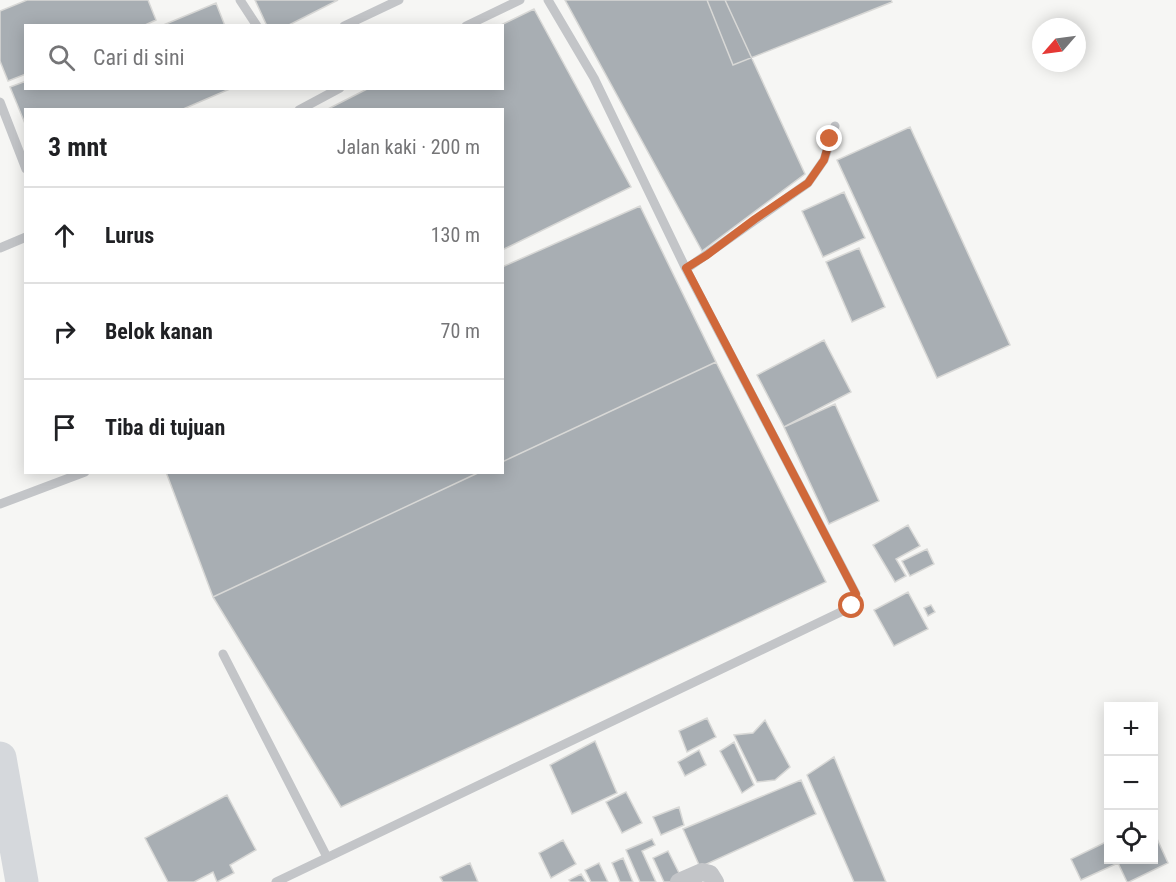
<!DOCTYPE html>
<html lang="id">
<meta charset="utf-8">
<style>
body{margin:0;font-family:"Roboto Condensed",sans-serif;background:#f6f6f6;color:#202124}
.controls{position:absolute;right:18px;bottom:18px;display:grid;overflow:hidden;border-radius:0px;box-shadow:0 3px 15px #0003}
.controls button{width:54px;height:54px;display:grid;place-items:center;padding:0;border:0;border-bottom:2px solid #e0e0e0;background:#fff;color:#202124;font:30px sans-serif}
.compass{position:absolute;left:1032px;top:18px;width:54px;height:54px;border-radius:50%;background:#fff;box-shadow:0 3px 15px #0003;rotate:242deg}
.stop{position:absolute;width:18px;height:18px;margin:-14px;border:4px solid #d0683a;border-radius:50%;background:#fff}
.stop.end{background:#d0683a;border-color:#fff;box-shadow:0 2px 6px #0008}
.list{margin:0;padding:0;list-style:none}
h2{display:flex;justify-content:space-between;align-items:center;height:78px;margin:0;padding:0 24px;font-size:26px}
h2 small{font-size:20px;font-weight:400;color:#757577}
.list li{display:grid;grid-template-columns:39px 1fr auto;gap:18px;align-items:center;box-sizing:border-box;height:96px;padding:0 24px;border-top:2px solid #e0e0e0}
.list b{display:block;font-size:22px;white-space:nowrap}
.list em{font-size:20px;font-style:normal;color:#757577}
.icon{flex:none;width:33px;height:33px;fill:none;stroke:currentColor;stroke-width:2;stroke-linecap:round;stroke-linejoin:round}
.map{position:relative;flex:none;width:1176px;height:882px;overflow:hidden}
.search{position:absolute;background:#fff;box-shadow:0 3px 15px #0003;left:24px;top:24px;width:480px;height:66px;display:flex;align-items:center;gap:15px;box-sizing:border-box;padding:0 21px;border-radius:0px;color:#757577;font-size:22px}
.panel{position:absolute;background:#fff;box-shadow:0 3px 15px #0003;left:24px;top:108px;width:480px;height:366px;border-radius:0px}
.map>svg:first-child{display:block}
</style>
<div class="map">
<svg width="1176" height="882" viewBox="0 0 1176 882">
<rect width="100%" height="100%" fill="#f6f6f4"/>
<path fill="#a8aeb3" stroke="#d8d8d6" stroke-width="1.5" d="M27 0H148L156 20 143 26H26V74L8 81 0 61V11Z
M255 0H338L287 26H267Z
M565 0H725L805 174 702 251Z
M707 0H891L892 2 733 65Z
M216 3 225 26H161Z
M534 9 631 187 502 250V110H326L369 88H502V26H499Z
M26 81V88H232L181 110H26V126L10 87Z
M910 127 1010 345 937 378 837 160Z
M844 192 865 238 823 257 802 211Z
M640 206 716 362 502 462V267Z
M859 248 885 307 852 322 826 262Z
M824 340 851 392 784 427 757 375Z
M716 362 826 582 341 807 213 597 480 472H502V462Z
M835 404 879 501 829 524 784 427Z
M166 472H480L213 597Z
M908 525 920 546 896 559 906 576 895 582 873 545Z
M927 549 934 564 910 576 902 561Z
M908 592 928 629 894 646 874 610Z
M931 605 935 612 928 616 924 608Z
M707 718 716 737 687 752 679 731Z
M765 720 790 767 775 780 757 782 734 735 753 733Z
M595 741 617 793 572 814 550 765Z
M734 742 754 785 742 793 720 751Z
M699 750 706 765 685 776 678 762Z
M834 757 886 882H854L807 775Z
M801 780 816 814 700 867 683 829Z
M626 792 642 823 622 833 606 802Z
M227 795 256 850 230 865 234 873 217 882 213 872 194 882H168L145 838Z
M679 807 684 825 661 835 653 817Z
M1154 832 1168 863 1129 882H1127L1118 863 1081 880 1071 859 1108 841V860H1154Z
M652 839 655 845 642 851 656 882H640L626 850Z
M563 840 576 864 551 878 539 853Z
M668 851 682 879 677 882H664L653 858Z
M623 858 633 882H620L612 863Z
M470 863 478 882H443L440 877Z
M599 863 608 882H591L585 870Z
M581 874 586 882H571L569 880Z"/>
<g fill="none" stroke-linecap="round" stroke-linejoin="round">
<path stroke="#c3c5c8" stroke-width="9" d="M240 0 257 26
M344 26 399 0
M466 26 520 0
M0 102 26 169
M299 110 340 88
M0 248 26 237
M686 269 808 183 824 160 835 126
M0 504 85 472
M223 654 327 857
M276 882 847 609 854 603 856 594 841 565 686 269 594 78 548 0"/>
<path stroke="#c3c5c8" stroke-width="18" d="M679 882 702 872 710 874 715 882"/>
<path stroke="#d5d8dc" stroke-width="33" d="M0 758 22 882"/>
</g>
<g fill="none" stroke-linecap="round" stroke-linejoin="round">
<path stroke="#d0683a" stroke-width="8" d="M830 139 824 160 808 183 755 219 707 255 686 268 856 594 852 606"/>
</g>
</svg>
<div class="controls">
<button>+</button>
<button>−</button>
<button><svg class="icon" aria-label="locate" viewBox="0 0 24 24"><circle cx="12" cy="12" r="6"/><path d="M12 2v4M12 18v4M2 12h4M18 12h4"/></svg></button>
</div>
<svg class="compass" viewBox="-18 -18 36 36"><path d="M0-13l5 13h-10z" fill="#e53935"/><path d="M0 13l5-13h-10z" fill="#757577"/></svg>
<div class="stop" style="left:852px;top:606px"></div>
<div class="stop end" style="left:830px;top:139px"></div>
<div class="search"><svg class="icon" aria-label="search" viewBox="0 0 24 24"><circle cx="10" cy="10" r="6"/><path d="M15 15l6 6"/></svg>Cari di sini</div>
<section class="panel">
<h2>3 mnt<small>Jalan kaki · 200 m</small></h2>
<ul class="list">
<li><svg class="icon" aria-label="ahead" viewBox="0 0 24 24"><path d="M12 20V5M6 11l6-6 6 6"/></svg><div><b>Lurus</b></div><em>130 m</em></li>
<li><svg class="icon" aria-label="right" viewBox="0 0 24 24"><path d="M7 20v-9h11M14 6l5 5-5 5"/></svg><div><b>Belok kanan</b></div><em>70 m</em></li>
<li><svg class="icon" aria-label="arrive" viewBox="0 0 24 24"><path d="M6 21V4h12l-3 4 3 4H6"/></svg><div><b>Tiba di tujuan</b></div></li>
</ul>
</section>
</div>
